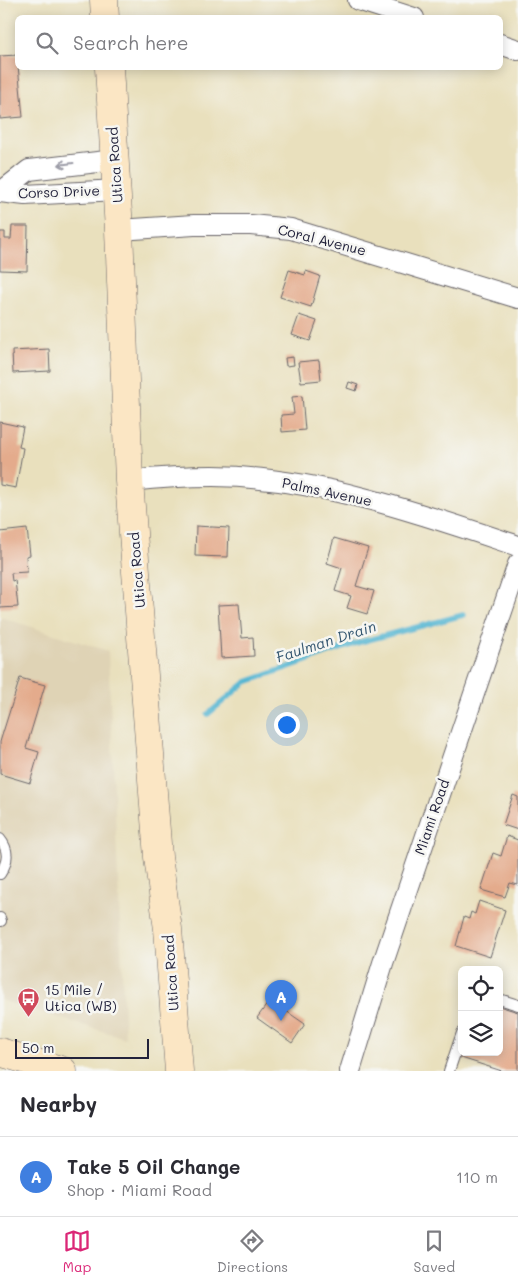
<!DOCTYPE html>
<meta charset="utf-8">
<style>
body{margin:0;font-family:Mali,sans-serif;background:#f2f2f3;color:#2b2b33}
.controls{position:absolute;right:15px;bottom:15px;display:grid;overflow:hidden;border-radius:8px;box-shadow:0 2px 12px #0003}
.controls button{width:45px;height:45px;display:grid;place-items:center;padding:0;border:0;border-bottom:1px solid #e1e1e2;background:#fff;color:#2b2b33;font:25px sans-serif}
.scale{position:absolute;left:15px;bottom:12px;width:134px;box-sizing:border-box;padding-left:5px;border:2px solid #22223b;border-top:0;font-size:14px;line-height:18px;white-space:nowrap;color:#22223b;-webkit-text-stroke:4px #f6f6f2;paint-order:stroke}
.you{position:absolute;left:286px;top:724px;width:18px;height:18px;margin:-12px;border:4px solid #fff;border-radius:50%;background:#1a73e8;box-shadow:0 0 0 8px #1a73e833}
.badge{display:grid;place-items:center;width:32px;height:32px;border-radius:50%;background:#db2777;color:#fff;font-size:16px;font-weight:700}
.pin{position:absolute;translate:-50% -41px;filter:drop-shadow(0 1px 2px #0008)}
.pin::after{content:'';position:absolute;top:26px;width:18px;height:15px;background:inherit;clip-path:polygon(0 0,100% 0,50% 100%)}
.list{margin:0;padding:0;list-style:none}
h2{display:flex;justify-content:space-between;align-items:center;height:65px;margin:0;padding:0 20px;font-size:21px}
h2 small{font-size:16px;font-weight:400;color:#7c7c81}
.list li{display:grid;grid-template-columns:32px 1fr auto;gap:15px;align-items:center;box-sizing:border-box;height:80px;padding:0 20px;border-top:1px solid #e1e1e2}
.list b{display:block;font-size:19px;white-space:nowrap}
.list p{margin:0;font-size:16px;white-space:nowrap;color:#7c7c81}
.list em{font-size:16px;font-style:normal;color:#7c7c81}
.icon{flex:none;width:28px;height:28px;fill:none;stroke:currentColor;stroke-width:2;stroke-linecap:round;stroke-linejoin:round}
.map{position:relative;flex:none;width:518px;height:1071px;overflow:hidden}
.search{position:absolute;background:#fff;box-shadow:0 2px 12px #0003;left:15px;right:15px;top:15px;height:55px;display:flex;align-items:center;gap:12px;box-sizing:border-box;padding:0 18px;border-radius:8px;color:#7c7c81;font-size:19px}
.sheet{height:145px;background:#fff}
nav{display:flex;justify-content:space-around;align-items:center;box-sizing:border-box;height:70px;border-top:1px solid #e1e1e2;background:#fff;font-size:14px;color:#7c7c81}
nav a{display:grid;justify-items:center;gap:2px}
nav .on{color:#db2777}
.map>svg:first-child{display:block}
</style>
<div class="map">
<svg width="518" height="1071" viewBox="0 0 518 1071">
<rect width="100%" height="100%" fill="#f6f6f2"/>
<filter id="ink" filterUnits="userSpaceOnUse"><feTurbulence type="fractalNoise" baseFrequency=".02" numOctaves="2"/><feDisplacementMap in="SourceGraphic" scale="10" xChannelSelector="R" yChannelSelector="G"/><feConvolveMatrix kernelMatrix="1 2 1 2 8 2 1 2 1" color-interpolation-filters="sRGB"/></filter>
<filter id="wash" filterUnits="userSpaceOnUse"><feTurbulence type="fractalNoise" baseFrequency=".0096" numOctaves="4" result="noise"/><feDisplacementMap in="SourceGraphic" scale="20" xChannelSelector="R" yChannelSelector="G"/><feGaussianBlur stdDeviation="1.12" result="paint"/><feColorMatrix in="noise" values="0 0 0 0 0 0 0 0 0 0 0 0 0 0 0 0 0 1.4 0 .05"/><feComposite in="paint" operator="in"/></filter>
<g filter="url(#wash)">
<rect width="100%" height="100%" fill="#e9e0bd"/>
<path fill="#dfd3b5" d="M0 617 108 651 125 1038 0 1000Z"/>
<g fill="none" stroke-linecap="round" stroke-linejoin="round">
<path stroke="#54b6d2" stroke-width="5.5" d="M208 714 246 682 360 642 463 615"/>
</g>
<g id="blocks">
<path fill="#e4ab8c" d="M17 55 23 117 0 119V56Z
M12 226H28L27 271 0 270V232H5V239H11Z
M289 270 305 275 306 271 320 276 311 307 280 297Z
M299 315 317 321 310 341 292 335Z
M49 349 50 371 13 373 12 351Z
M293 357 294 365 286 366 285 358Z
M319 360 321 380 301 382 298 362Z
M349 382 358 385 356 391 347 388Z
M302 396 305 430 282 432 281 415 294 414 292 397Z
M0 422 23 427 19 447 23 448 16 488 0 485Z
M196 526 229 528 228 557 195 556Z
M27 529 30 555 26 556 27 572 11 573 12 581 15 580 18 607 0 608V532Z
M334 538 368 548 356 586 374 591 367 614 347 608 351 596 335 591 342 568 327 563Z
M239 604 242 638 253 637 254 656 221 658 218 605Z
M20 678 45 685 26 748 39 752 30 783 0 774V742Z
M513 795 518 797V830L503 825Z
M507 836 518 840V885L510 883 505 897 481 890 493 853 501 856Z
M479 901 505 910 490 957 456 946 464 917 469 919 471 912 475 914Z
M273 996 279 1000 276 1004 305 1024 292 1043 257 1018Z
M499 1006 518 1012V1071H502L458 1057 462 1046V1052H499Z"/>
</g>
</g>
<g filter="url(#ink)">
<use href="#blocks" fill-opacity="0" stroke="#686468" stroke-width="1"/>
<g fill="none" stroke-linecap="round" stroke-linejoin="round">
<defs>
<path id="lane" d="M0 839C10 851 8 862 0 874
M0 918 1 921
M499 999 518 1005
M449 1071 462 1033"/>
<path id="street" d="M358 0 414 18
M500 44 518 50
M0 192 25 195 117 190
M1 192 29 170 115 160
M119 230 194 225H251L291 229 518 298
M129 481C157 478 185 476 213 476 317 477 420 513 518 546
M350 1071 383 963 518 564"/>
<path id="secondary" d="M104 0 105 18
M109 68 119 230 129 481 158 857 168 929 179 1071
M0 1052 63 1071"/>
</defs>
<use href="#lane" stroke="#686468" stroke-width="12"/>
<use href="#street" stroke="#686468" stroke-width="22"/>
<use href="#secondary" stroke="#686468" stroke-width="29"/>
<use href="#lane" stroke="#fff" stroke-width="10"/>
<use href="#street" stroke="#fff" stroke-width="20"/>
<use href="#secondary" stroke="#fbe6c4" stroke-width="28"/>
</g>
<defs><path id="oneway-shaft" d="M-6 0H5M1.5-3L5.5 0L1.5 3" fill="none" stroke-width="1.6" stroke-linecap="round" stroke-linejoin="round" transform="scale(1.25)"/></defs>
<use stroke="#9c9ca7" href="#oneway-shaft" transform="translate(66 164) rotate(173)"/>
</g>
<defs>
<symbol id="bus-pin" viewBox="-11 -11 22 30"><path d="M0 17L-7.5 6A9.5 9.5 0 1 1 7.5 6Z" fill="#d1495b" stroke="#f6f6f2"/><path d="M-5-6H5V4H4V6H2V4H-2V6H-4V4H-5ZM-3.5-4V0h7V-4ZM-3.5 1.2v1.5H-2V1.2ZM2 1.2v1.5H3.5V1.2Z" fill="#fff"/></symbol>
</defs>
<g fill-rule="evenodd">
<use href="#bus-pin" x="16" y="986" width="25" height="34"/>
</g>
<g text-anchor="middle" stroke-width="5" stroke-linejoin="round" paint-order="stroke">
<g font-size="14" fill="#22223b" stroke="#f6f6f2">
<text transform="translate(115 165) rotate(-94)" y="5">Utica Road</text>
<text transform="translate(59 192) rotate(-2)" y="5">Corso Drive</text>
<text transform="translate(322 240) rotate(14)" y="5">Coral Avenue</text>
<text transform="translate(327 492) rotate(12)" y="5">Palms Avenue</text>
<text transform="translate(137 570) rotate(-95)" y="5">Utica Road</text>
<text transform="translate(432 817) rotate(-71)" y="5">Miami Road</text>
<text transform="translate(171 973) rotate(-94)" y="5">Utica Road</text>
</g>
<g font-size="14" fill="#22223b" stroke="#f6f6f2" text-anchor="start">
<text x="45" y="995">15 Mile /<tspan x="45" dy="16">Utica (WB)</tspan></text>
</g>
<g font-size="15" font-style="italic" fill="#345670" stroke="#f6f6f2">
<text transform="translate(326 642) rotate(-18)" y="5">Faulman Drain</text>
</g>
</g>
</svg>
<div class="controls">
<button><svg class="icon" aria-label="locate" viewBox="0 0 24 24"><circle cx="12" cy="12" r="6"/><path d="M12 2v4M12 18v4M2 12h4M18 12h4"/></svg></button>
<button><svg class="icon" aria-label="layers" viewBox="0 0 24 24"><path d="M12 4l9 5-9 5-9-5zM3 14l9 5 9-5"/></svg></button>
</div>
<div class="scale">50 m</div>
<div class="you"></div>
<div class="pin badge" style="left:281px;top:1021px;background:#3f7fe0">A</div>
<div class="search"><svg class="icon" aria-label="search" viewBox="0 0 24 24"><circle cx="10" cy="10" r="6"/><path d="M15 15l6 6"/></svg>Search here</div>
</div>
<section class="sheet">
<h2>Nearby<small></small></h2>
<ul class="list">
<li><span class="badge" style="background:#3f7fe0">A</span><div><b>Take 5 Oil Change</b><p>Shop · Miami Road</p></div><em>110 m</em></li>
</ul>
</section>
<nav>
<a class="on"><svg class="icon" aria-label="map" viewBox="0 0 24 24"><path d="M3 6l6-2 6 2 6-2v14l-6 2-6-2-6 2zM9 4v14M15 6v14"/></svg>Map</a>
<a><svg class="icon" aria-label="directions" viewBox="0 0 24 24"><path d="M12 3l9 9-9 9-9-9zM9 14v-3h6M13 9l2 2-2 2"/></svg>Directions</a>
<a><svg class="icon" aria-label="saved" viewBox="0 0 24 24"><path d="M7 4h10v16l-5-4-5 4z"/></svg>Saved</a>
</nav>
